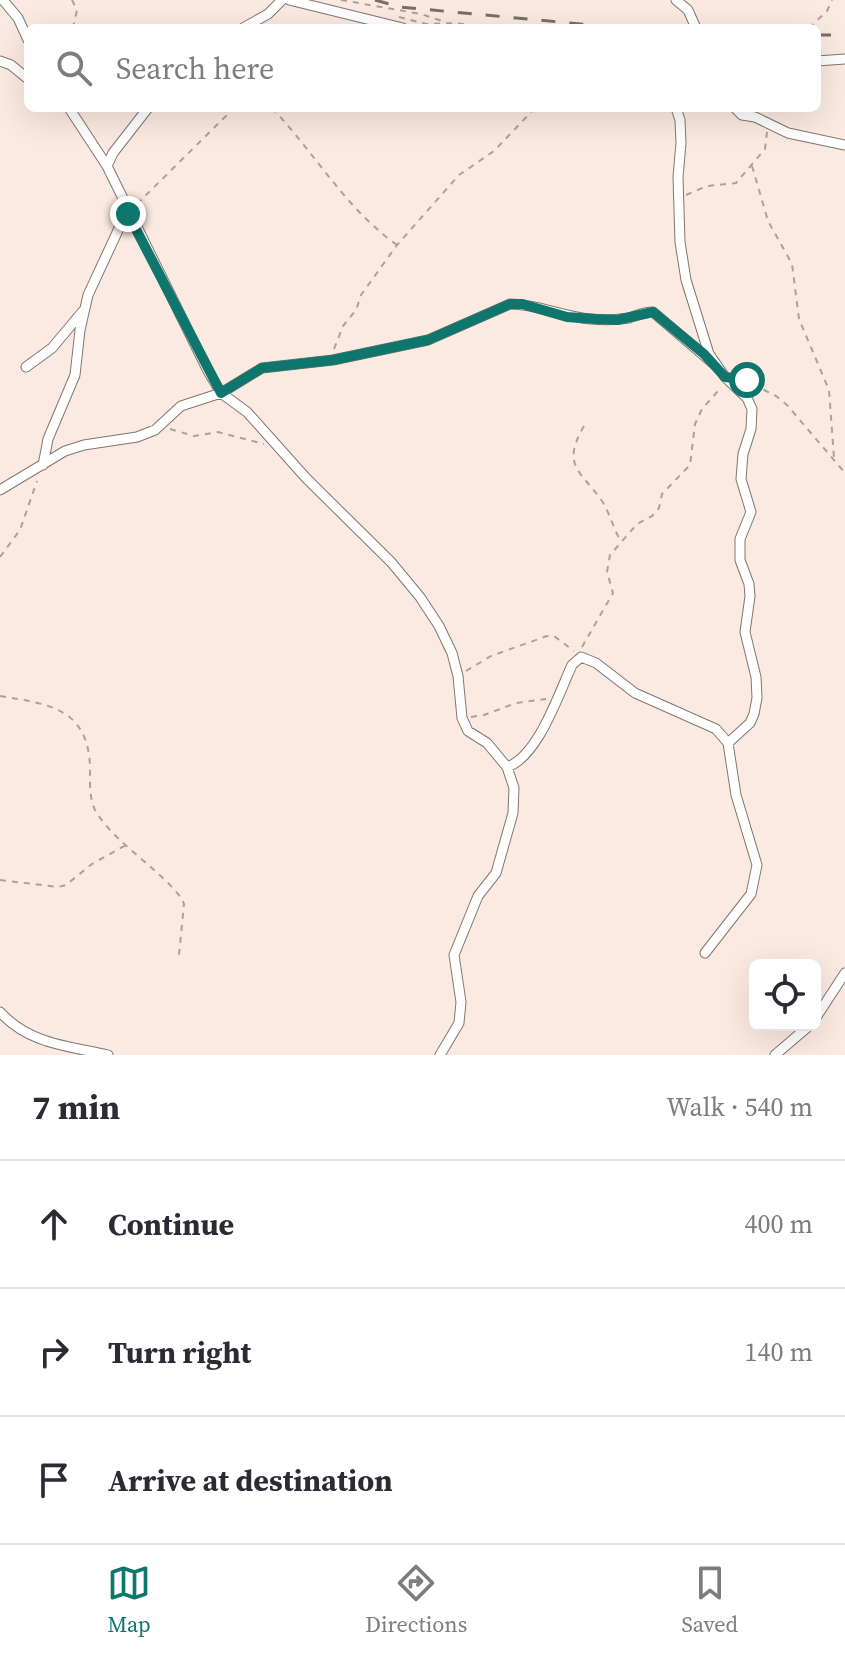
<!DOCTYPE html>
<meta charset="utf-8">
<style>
body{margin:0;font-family:"Source Serif 4",serif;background:#f2f2f3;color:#2b2b33}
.controls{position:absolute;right:24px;bottom:24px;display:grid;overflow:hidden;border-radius:12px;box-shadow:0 8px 32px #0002}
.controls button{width:72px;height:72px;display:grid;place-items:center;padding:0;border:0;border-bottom:2px solid #e1e1e2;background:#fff;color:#2b2b33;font:40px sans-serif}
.stop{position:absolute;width:24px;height:24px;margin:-18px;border:6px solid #0f766e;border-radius:50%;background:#fff}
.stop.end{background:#0f766e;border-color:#fff;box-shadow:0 2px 8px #0008}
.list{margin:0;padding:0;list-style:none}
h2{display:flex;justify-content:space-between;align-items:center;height:104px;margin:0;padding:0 32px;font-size:34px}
h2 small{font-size:26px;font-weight:400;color:#7c7c81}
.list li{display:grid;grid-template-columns:52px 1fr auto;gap:24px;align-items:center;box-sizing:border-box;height:128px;padding:0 32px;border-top:2px solid #e1e1e2}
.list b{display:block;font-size:30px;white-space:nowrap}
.list em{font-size:26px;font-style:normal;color:#7c7c81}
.icon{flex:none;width:44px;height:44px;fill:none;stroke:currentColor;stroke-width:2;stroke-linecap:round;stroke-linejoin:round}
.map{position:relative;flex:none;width:845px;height:1055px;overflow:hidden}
.search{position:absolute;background:#fff;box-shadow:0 8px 32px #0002;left:24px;right:24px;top:24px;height:88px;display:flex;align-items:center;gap:20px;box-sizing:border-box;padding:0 28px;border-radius:12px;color:#7c7c81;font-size:30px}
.sheet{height:488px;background:#fff}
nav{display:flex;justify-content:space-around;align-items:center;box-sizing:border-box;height:112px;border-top:2px solid #e1e1e2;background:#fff;font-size:22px;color:#7c7c81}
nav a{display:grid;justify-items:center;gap:4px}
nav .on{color:#0f766e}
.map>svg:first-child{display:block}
</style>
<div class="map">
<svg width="845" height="1055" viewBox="0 0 845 1055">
<rect width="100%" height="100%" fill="#fbeae1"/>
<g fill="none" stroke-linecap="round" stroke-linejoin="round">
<defs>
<path id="street" d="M3 0 18 18 28 40
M289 0 403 28
M676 0 688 10 696 28
M243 28 268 14 282 0
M0 61 11 65 28 79
M817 61 845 59
M69 108 107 166 208 371 221 393 247 412 306 478 391 562 420 597 439 626 452 653 458 676 462 718 468 731 487 743 507 767 514 788 513 813 496 873 478 896 454 955 461 1002 459 1023 440 1055
M676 108 680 120 681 143 678 177 680 242 686 280 709 354 725 377 747 398 752 409 751 429 743 454 741 479 751 512 740 539V560L749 584 750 596 745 632 756 677 757 698 754 714 750 723 728 743
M735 108 742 115 755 117 788 133 845 145
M107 166 113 153 148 108
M26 367 52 348 83 311
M43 465 48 439 75 375 80 330 88 295 127 211
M0 490 65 451 84 445 137 437 155 430 181 406 221 393 262 368 333 360 428 340 510 304C538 304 563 317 591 319 603 320 617 320 629 318 638 315 644 312 653 312L714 364
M507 767C538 757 559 693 572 665L581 657 596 663 635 693 716 729 728 743 736 795 757 865 751 894 705 953
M0 1012C29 1044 68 1046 108 1055
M815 1019 845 973
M775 1055 810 1025"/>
</defs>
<use href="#street" stroke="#84756d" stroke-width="11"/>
<path stroke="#ada099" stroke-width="2" stroke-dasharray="6 6" stroke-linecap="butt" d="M72 0 77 10 73 28
M341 0 421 14 442 21
M399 17 426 24 457 23 483 28
M809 28 827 11 832 0
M272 108C315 153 345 208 397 245
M557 108 577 111 586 108
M752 166 768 221 792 264 799 319 829 390 834 458
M686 195 707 186 736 183 765 149 767 132
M137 204 234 108
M334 349 343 326 356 310 361 295 397 245 459 175 494 151 535 108
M742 379 776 396 787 405 845 473
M584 426C561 466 580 470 602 501 610 513 613 529 621 541
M170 429 194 436 218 432 264 444
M0 557 20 530 37 481
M582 647 613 593 607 572 610 555 637 524 652 516 659 508 662 494 690 465 695 424 702 409 718 391V386
M466 671 491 656 547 636H554L574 651
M0 696C49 704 88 708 90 767 90 781 89 798 95 810 115 844 158 867 182 899L184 904 179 955
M471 717 484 715 516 703 546 699
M0 880 58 887 66 885 92 864 126 845"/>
<use href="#street" stroke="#fff" stroke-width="9"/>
<path stroke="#786e68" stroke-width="3" stroke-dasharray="14 14" stroke-linecap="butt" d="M375 0 400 7 623 28
M817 35H845"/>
</g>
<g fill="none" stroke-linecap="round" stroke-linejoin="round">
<path stroke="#0f766e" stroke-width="10" d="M128 214 221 393 262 368 333 360 428 340 510 304H522L567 317 595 319 617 320 653 312 704 354 725 377 747 380"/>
</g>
</svg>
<div class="controls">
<button><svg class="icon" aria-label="locate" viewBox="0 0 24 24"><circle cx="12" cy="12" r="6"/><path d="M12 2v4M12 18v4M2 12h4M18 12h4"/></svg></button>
</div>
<div class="stop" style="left:747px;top:380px"></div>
<div class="stop end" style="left:128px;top:214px"></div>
<div class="search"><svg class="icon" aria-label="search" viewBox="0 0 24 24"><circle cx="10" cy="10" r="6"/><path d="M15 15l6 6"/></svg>Search here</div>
</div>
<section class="sheet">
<h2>7 min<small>Walk · 540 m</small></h2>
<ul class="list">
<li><svg class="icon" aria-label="ahead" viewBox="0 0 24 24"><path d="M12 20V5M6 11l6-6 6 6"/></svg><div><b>Continue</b></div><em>400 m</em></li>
<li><svg class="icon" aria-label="right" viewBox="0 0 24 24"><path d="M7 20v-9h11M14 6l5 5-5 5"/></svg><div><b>Turn right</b></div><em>140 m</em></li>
<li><svg class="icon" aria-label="arrive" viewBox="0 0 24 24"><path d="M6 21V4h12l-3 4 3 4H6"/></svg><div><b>Arrive at destination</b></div></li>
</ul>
</section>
<nav>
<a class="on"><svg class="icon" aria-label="map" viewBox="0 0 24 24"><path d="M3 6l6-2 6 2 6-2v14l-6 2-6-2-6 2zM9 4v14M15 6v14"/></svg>Map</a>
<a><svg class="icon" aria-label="directions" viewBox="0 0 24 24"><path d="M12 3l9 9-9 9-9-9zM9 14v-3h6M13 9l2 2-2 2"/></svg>Directions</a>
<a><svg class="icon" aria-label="saved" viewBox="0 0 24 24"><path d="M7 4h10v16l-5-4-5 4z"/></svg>Saved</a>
</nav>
